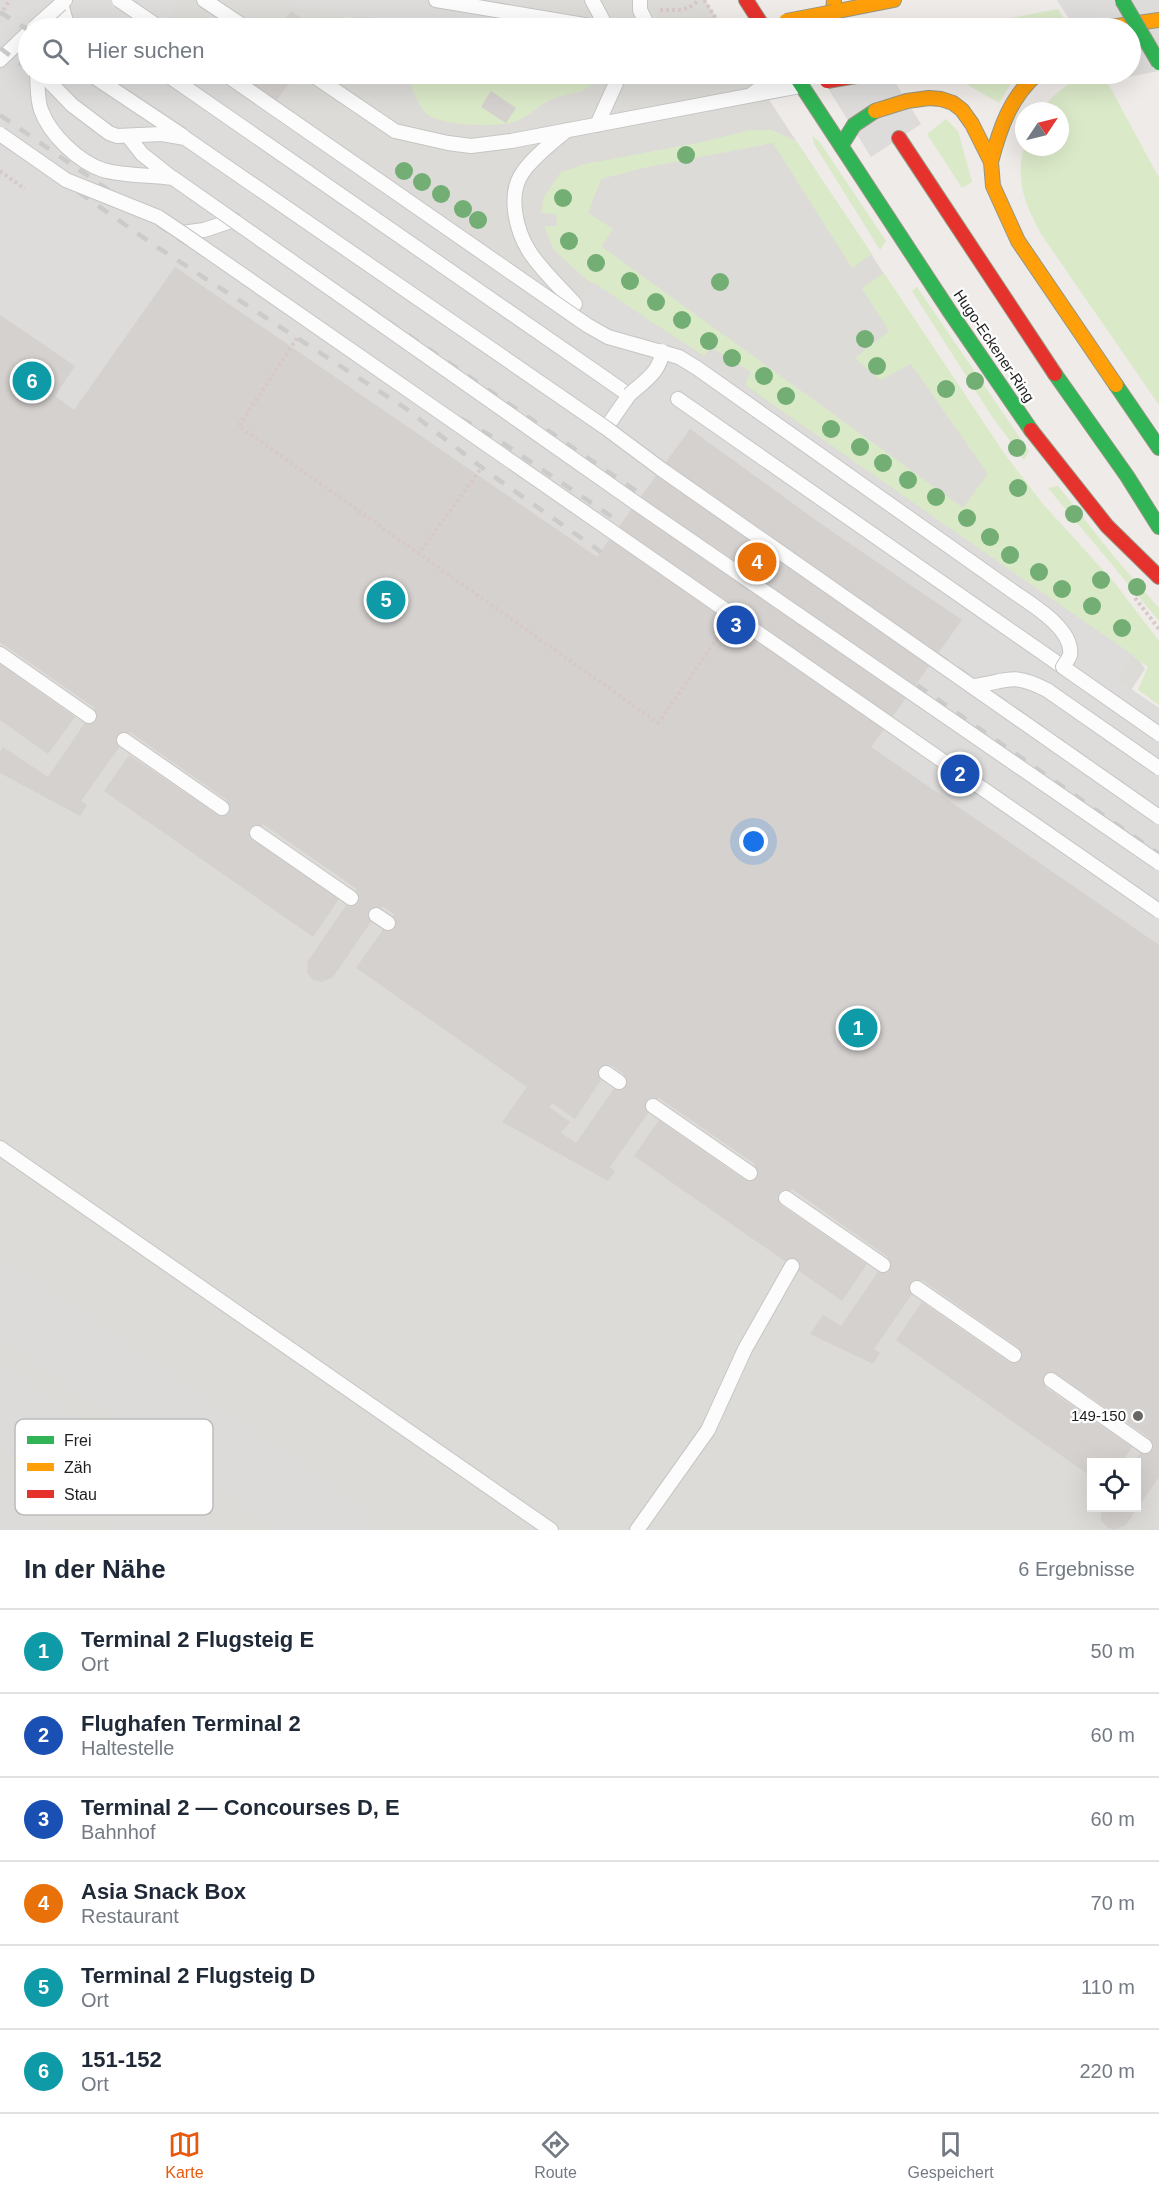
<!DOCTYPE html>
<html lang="de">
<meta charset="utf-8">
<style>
body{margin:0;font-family:Helvetica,sans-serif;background:#f2f2f3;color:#1f2937}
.controls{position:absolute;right:18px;bottom:18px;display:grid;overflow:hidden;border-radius:0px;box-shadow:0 6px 24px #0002}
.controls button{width:54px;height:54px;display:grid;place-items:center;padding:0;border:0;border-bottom:2px solid #e0e1e3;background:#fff;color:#1f2937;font:30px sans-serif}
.compass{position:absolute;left:1015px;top:102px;width:54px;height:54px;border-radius:50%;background:#fff;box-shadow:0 6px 24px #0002;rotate:55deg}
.you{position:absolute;left:754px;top:842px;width:21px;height:21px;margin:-15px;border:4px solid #fff;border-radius:50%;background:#1a73e8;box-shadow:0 0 0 9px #1a73e833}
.badge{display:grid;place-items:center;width:39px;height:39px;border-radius:50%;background:#ea580c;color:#fff;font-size:20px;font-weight:700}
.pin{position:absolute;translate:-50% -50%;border:3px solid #fff;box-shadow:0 2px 6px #0006}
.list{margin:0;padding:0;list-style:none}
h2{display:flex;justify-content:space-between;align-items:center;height:78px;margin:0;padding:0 24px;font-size:26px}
h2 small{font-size:20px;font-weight:400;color:#747a83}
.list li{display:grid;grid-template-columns:39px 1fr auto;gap:18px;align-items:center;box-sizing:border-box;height:84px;padding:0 24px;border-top:2px solid #e0e1e3}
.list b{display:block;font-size:22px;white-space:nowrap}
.list p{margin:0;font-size:20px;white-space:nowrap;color:#747a83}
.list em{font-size:20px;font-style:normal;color:#747a83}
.icon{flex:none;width:33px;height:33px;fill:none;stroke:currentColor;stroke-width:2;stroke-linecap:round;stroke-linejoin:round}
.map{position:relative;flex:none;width:1159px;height:1530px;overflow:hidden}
.search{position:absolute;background:#fff;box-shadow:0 6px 24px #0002;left:18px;right:18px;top:18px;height:66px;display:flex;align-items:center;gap:15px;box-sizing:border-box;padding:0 21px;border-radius:33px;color:#747a83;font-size:22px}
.sheet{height:582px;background:#fff}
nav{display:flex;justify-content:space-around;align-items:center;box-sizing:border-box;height:84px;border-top:2px solid #e0e1e3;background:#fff;font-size:16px;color:#747a83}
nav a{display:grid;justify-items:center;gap:3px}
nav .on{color:#ea580c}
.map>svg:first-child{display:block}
</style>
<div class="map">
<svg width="1159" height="1530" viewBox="0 0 1159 1530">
<rect width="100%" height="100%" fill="#eeebe8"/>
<path fill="#dddbd7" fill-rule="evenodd" d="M0 0H705L723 28H28V74H752L1145 669 1131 690 1159 711V1530H0ZM1092 1462H1136V1508H1092Z"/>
<path fill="#dae9c8" d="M1058 9 1066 22 1034 28H958Z
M346 17 407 28H348L337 20Z
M404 74H597C595 93 567 93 552 99 539 105 530 115 517 121 499 128 446 126 430 116 415 107 415 86 404 74Z
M635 74H665L635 85Z
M945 74H1017L999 103 959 80 939 75Z
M1095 74H1103L1159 178V405L1041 234C1025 204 1015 181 1024 147H1060V111H1041C1052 94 1075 77 1095 74Z
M946 119 958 131 972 182 962 188 927 134Z
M750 130H772L796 141 872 254 852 268 773 143 643 168 601 179 588 213 613 229 601 246 963 508 988 474 911 364 880 380 855 358 889 331 862 288 884 273 1004 453 1042 503 1114 582 1159 641V705L1138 690 1148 667 745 385 751 372 711 347 704 356 587 280 554 250 544 226H557L556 214 541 213 544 197 561 172 585 164 702 142Z
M812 136 819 141 886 241 880 250 814 144Z
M917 287 1029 451 1024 460 991 415 912 291Z
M1058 486 1116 559 1159 608V621L1048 488Z"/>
<path fill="#dddcdb" d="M7 0H180L165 22 175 28H28V74H240L576 306 593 282 1133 655 1118 680 1159 708V945L871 747 962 620 824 526 690 429 597 557 175 267 74 410 55 396 0 315V8Z
M265 0H522L518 28H433Z
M1057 0H1159V71L1107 81 1103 74H1130V28H1075Z
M819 74H890L921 124 871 157Z"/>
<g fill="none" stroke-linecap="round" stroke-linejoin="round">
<path stroke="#dcdbd9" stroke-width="70" d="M0 1297 337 1530
M0 1405 181 1530
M0 1516 20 1530"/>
</g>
<path fill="#d4d1cf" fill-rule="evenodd" d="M291 11 316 28H279Z
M248 74H296L277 100 245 78Z
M491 91 516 108 506 123 481 107Z
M175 267 597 557 690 429 824 526 962 620 871 747 1159 945V1477L1126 1525 1114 1530 1107 1527 1101 1520V1512L1104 1508H1136V1462H1134L1150 1438 1055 1373 1045 1387 1132 1447 1122 1462H1092V1477L896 1340 922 1302 1009 1362 1019 1348 922 1280 874 1349 880 1353 873 1364 810 1334 823 1315 841 1326 888 1257 792 1189 781 1205 867 1264 842 1301 634 1156 659 1120 745 1180 755 1164 659 1098 610 1167 615 1171 608 1181 502 1122 527 1087 356 968 394 914 382 906 333 977 322 982 313 980 307 972 308 961 357 889 263 824 253 839 339 899 313 937 104 791 129 755 217 814 227 800 130 732 81 801 87 805 80 816 0 773V752L3 747 48 777 95 708 0 642V315L75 366 55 396 74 410ZM611 1065 624 1074 576 1143 561 1133 570 1122 549 1107 552 1103 575 1119Z
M0 664 75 717 48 754 0 720Z"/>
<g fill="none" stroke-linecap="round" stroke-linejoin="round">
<defs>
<path id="lane" d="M65 0 61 4 68 28
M204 0 246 28
M436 0 602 28
M592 0 607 28
M640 0V10L649 28
M737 28 760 25
M0 60 28 33
M311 74 395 131 448 143 471 146 511 141 800 86
M751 95 778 74
M597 125 616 83 617 74
M567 130C552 143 534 156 523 172 507 194 516 230 529 251 541 270 560 287 575 304
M182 233 204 230 234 220
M678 399 1063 667
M606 428 629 395 606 379
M0 654 89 716
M124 740 222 808
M257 833 351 898
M376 915 388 923
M606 1073 619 1082
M653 1106 750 1173
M0 1148 551 1530
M786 1198 883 1265
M917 1288 1014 1355
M1051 1380 1145 1446
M637 1530 708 1430 745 1349 792 1266"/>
<path id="fast" d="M794 74 950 312 1031 430
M841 146 854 125 875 111
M1055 374 1127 476 1159 527
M1116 385 1159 448"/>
<path id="slow" d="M834 0 833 12 894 0
M1103 28 1159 20
M907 101 929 98 941 99 953 103 962 110 972 124 991 162 993 186 1018 241 1116 385
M991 162C1000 128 1010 98 1037 74"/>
<path id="jam" d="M746 0 764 28
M899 138 1055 374
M1031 430 1107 526 1159 577"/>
</defs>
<use href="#lane" stroke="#c6c5c4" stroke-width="16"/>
<use href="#fast" stroke="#959680" stroke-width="16"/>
<use href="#slow" stroke="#959680" stroke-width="16"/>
<use href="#jam" stroke="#959680" stroke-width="16"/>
<path stroke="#d7c9c7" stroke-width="4" stroke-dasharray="3 3" stroke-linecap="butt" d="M704 0 718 22
M660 10C674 10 689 12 698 0
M0 15 10 0
M0 171 25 189
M297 338 239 426 658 723 723 630
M418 555 482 467
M1135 598 1159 629"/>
<use href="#lane" stroke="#fcfcfc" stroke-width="14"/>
<use href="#fast" stroke="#30b455" stroke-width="14"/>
<use href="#slow" stroke="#ff9f0a" stroke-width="14"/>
<use href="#jam" stroke="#e5322d" stroke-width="14"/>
<path stroke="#cbcbca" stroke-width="4.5" stroke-dasharray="12 12" stroke-linecap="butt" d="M0 12 28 30
M0 48 28 69
M34 74 87 114 227 211 642 495
M94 74 664 464
M0 115 166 230 377 370 500 441 621 523
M0 137 154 245 405 408 489 473 601 552
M938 655 1159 810
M917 685 1159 854"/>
<defs>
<path id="lane-bridge" d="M119 0 160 28
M34 28 61 4
M37 74C38 86 37 99 41 110 50 135 79 162 103 170 124 176 151 175 173 178L636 503 1159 863
M42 74 72 105 109 133 117 136 162 134 185 138 606 428 661 469 1159 817
M90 74 183 136
M166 74 606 379
M225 74 587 325 608 337 679 357 697 368 1011 590C1029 603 1074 628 1070 655 1069 658 1065 664 1063 667L1159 734
M0 134 66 180 158 217 182 233 1159 911
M128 136 142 154 171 177
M629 395C643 382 661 372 662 351
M974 686C1009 681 1012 672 1047 690L1159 768"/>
<path id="fast-bridge" d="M1122 0 1159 63"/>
<path id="slow-bridge" d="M786 21 833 12
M875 111 907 101"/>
<path id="jam-bridge" d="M827 81 868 74"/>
</defs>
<use href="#lane-bridge" stroke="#c6c5c4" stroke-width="16" stroke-linecap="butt"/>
<use href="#fast-bridge" stroke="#959680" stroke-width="16" stroke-linecap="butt"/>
<use href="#slow-bridge" stroke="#959680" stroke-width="16" stroke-linecap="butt"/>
<use href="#jam-bridge" stroke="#959680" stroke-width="16" stroke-linecap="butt"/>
<use href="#lane-bridge" stroke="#fcfcfc" stroke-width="14"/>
<use href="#fast-bridge" stroke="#30b455" stroke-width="14"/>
<use href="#slow-bridge" stroke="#ff9f0a" stroke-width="14"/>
<use href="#jam-bridge" stroke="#e5322d" stroke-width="14"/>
</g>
<g fill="#73ae75">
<circle cx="686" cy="155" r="9"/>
<circle cx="404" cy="171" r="9"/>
<circle cx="422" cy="182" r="9"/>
<circle cx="441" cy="194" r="9"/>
<circle cx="563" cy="198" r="9"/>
<circle cx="463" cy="209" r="9"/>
<circle cx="478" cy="220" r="9"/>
<circle cx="569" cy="241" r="9"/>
<circle cx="596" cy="263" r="9"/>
<circle cx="630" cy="281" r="9"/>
<circle cx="720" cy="282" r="9"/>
<circle cx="656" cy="302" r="9"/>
<circle cx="682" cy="320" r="9"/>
<circle cx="865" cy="339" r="9"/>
<circle cx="709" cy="341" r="9"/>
<circle cx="732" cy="358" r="9"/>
<circle cx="877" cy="366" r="9"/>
<circle cx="764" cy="376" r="9"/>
<circle cx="975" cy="381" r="9"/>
<circle cx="946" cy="389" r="9"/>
<circle cx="786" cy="396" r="9"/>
<circle cx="831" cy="429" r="9"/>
<circle cx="860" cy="447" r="9"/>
<circle cx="1017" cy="448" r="9"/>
<circle cx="883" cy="463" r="9"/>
<circle cx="908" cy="480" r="9"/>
<circle cx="1018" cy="488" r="9"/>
<circle cx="936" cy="497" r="9"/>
<circle cx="1074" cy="514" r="9"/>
<circle cx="967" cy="518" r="9"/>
<circle cx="990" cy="537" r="9"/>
<circle cx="1010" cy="555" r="9"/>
<circle cx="1039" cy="572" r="9"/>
<circle cx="1101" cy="580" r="9"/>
<circle cx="1137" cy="587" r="9"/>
<circle cx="1062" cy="589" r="9"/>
<circle cx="1092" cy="606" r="9"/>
<circle cx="1122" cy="628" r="9"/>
</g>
<circle fill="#676665" stroke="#fff" stroke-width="2" cx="1138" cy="1416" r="6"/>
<g text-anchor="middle" stroke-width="4.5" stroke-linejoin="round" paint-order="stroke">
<g font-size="15" fill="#1f1f1f" stroke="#fff">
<text transform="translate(994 346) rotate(56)" y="5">Hugo-Eckener-Ring</text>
</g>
<g font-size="15" fill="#1f1f1f" stroke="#fff" text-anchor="end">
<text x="1126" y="1421">149-150</text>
</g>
</g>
<rect x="15" y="1419" width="198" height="96" rx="9" fill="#fff" stroke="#bcbcbc" stroke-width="1.5"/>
<rect x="27" y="1436" width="27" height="8" fill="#30b455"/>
<rect x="27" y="1463" width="27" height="8" fill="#ff9f0a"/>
<rect x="27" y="1490" width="27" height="8" fill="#e5322d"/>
<g font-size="16" fill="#1f1f1f">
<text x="64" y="1446">Frei</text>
<text x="64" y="1473">Zäh</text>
<text x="64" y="1500">Stau</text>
</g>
</svg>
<div class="controls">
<button><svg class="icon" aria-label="locate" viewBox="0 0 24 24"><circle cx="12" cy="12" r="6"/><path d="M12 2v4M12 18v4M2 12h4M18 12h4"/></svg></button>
</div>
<svg class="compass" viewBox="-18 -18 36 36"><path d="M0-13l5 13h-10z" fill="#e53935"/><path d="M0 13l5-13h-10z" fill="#747a83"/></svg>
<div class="you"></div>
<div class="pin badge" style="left:858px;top:1028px;background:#0f9aa8">1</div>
<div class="pin badge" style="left:960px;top:774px;background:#1a4fb4">2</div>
<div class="pin badge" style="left:736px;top:625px;background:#1a4fb4">3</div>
<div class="pin badge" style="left:757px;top:562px;background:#e8710a">4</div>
<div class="pin badge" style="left:386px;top:600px;background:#0f9aa8">5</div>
<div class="pin badge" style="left:32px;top:381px;background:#0f9aa8">6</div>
<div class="search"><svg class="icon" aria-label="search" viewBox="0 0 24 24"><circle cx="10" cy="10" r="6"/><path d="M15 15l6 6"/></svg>Hier suchen</div>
</div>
<section class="sheet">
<h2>In der Nähe<small>6 Ergebnisse</small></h2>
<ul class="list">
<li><span class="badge" style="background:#0f9aa8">1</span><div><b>Terminal 2 Flugsteig E</b><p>Ort</p></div><em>50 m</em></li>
<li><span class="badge" style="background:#1a4fb4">2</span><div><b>Flughafen Terminal 2</b><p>Haltestelle</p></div><em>60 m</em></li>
<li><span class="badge" style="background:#1a4fb4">3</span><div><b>Terminal 2 — Concourses D, E</b><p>Bahnhof</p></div><em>60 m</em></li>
<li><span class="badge" style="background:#e8710a">4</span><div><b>Asia Snack Box</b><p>Restaurant</p></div><em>70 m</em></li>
<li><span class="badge" style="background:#0f9aa8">5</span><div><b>Terminal 2 Flugsteig D</b><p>Ort</p></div><em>110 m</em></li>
<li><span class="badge" style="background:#0f9aa8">6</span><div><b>151-152</b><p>Ort</p></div><em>220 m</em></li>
</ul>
</section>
<nav>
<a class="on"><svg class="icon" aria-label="map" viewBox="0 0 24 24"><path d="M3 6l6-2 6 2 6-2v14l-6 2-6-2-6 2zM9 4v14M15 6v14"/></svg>Karte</a>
<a><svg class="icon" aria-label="directions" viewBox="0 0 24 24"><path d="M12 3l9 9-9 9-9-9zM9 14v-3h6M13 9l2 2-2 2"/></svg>Route</a>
<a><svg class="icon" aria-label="saved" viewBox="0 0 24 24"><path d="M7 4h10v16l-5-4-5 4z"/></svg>Gespeichert</a>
</nav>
